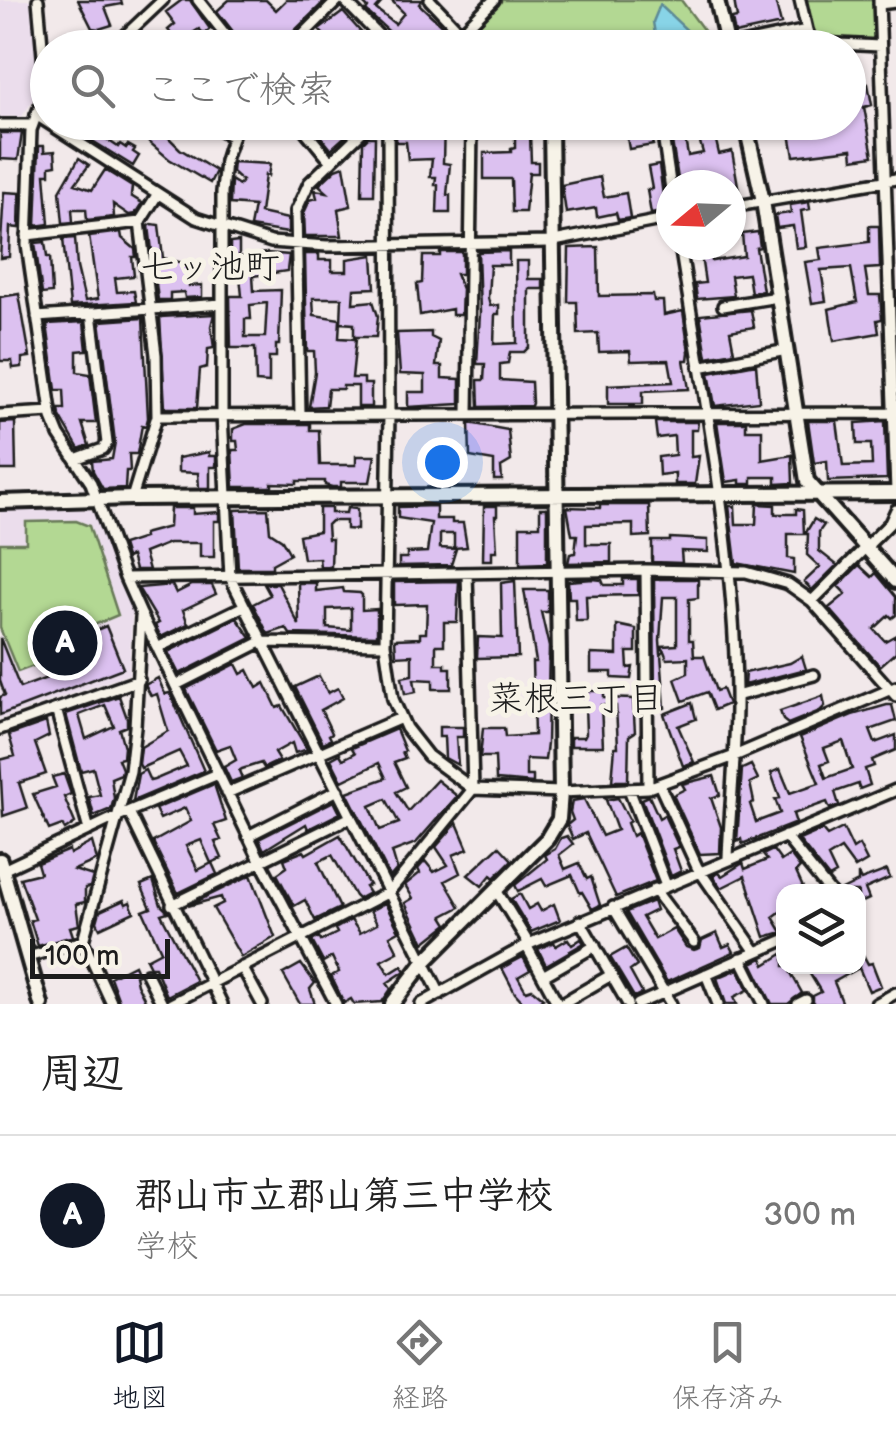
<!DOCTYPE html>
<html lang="ja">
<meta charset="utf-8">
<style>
body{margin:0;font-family:"Balsamiq Sans","Klee One",sans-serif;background:#f6f6f6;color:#222}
.controls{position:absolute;right:30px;bottom:30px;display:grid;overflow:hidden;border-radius:20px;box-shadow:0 2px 8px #0004}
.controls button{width:90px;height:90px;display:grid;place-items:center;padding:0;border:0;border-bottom:2px solid #e0e0e0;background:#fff;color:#222;font:50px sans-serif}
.compass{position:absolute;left:656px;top:170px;width:90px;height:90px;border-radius:50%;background:#fff;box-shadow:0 2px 8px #0004;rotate:251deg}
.scale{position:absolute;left:30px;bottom:25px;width:140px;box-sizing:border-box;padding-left:10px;border:5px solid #1c1c1c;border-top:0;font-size:28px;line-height:35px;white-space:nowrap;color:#1c1c1c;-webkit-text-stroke:8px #f7f3e8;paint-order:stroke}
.you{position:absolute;left:442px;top:462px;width:35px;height:35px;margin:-25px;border:8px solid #fff;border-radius:50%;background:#1a73e8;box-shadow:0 0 0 15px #1a73e833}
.badge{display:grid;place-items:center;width:65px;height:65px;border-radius:50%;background:#111827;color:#fff;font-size:32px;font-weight:700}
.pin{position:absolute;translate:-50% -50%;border:5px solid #fff;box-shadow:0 2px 10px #0006}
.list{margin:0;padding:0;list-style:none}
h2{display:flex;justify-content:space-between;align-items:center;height:130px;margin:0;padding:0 40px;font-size:42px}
h2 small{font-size:32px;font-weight:400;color:#767676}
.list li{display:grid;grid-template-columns:65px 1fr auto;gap:30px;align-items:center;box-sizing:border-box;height:160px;padding:0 40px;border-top:2px solid #e0e0e0}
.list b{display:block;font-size:38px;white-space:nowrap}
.list p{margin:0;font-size:32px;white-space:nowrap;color:#767676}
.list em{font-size:32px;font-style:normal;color:#767676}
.icon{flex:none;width:55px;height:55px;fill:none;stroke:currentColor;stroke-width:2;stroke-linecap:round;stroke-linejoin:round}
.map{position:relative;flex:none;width:896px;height:1004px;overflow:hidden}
.search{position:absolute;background:#fff;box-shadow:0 2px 8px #0004;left:30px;right:30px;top:30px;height:110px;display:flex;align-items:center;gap:25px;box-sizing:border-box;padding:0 35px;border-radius:55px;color:#767676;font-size:38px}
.sheet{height:290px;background:#fff}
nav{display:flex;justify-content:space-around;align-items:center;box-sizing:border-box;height:140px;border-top:2px solid #e0e0e0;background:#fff;font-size:28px;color:#767676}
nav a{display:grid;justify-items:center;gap:5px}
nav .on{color:#111827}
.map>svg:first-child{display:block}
</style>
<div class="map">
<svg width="896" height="1004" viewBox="0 0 896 1004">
<rect width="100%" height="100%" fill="#f2e9ea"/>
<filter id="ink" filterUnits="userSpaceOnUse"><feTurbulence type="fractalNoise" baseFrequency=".01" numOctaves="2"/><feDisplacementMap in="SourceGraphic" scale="20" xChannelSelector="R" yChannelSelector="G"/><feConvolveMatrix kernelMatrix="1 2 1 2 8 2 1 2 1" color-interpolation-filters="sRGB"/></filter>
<g filter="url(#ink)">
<path fill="#ebddec" d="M0 0H30L40 90 22 116 0 117Z
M85 506 94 512 132 612 129 674 0 719V509Z"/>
<path fill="#b3d893" stroke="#687a58" stroke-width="2.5" d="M502 0H681L708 36 711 47 457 48Z
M803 0H876L877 41 819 39 811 30Z
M76 521 89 526 118 615 39 648 44 662 18 672 0 628V543H26V522Z"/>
<path fill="#88d4e7" stroke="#5d8a96" stroke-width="2.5" d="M660 5 692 35 694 47H657L653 22Z"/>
<path fill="#dcc1f0" stroke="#1c1c1c" stroke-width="2.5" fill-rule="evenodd" d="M78 0H121L122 4 105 7 112 25 99 29 92 28Z
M182 0H190L210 29 204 34 199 29 178 42 168 30 175 24 166 12Z
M229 0H266L276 10 286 0H326L277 48H264L254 36 242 43 217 11Z
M360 0H384L376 9 395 24 404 13 391 0H422L419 4 450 33 433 48H399L396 38 366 11 368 8Z
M734 0H775L781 24 735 34 732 19 737 18Z
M343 12 367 39 359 48H310L323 34 319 30Z
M861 81 862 85 868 84 872 105 864 107 873 156 853 159 852 149 794 156 788 122H848V83Z
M137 122H163L158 127 180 149 216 171 210 183 169 159 149 142Z
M321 122H344L351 131 331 149 314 128Z
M397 122H444L443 163 450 164 447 195H450V213H437L438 185H435L436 177H430L432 159 408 160 406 142H396Z
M628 122H646L653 145 629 149 625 126Z
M682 122 688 156 703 153 698 135 714 132 719 154 732 151 740 197 731 199V185H679L669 123Z
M96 132 118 147 120 144 126 148 128 145 135 149 133 152 139 156 133 166 91 140Z
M0 133H22L18 160 0 159Z
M515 134H530L531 162H538V173H529L525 212H512L511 179H484V153L511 152V149L515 148Z
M368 137H375L374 195H362L363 142Z
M39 146H44V152L55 151 56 165 50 166V174H45L49 224 36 226Z
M79 158 89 165 75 184 92 190 105 170 132 187 131 196 142 203 135 214 129 215 113 204 114 217 87 220 86 209H72L73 222 63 223 60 191Z
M233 162 270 164 268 176 265 175 260 213 288 219V233L250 227 254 206 230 204 231 180 239 185 242 181 232 172Z
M659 165 665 211 651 214 647 190 652 189 648 167Z
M344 166 351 206 338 209 342 236H305L304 213 310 200 317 198 315 190 327 192 319 185 336 169Z
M600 177 604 197 626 193 630 218 618 220 616 213 597 217 596 208 566 213 562 185Z
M4 192 20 193 19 228 10 227 9 257 0 258Z
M809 202 810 209 801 211 806 247 796 248 793 226 777 228 775 215 791 213 790 205Z
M152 224 159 225 163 258 187 264 189 286 202 285V297L185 298 184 292 170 293V300H158L149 226Z
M869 226H879L880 268 865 269 869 295H880L882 319 877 320 879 333 834 341 829 309 857 302 851 268 821 270 826 301 812 303 805 262 821 260 819 248 869 242Z
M121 232 122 238 135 249 136 257H132L134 276 115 278 117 292 134 291 136 302 70 306 63 239 75 238 77 267 85 301 98 299 89 236Z
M758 232 760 247 756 248 763 291 751 293 748 274 731 276 734 296 697 299 695 284 705 283 700 249 709 247 712 261 744 256 742 234Z
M45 242 47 257H50L52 293 42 294 35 243Z
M239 242V257L266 253 289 255 287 271 253 276 254 291 281 290 279 345H276V357H269V383L256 382 255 348H231L230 296H242L240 276 230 277V243ZM267 303 265 337H245V319H251L250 305Z
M598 247 599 296 653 295 654 301H663L664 315 683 311 689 352 688 360H684L689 389 643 391V404H608V385L673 382 669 360 631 361 630 351 599 352 598 333 578 334 577 302H568L569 248Z
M509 251V265H490L488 298 490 306 499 305V314H495L494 344 517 343 516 261H528V279H543V289H529V347L524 352H510L508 363 500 364V380L531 382 532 403 531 406 479 407 478 380H484L485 364H477L480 313 478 252Z
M440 252H462V274H456L462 289 461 315H452V309L420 315 417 284 422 283 423 256H440Z
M305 254H319V260H332V271H347V259L373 255 375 288 354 289 353 303 373 301 378 316 376 337H354V324L341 323 342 298H313L314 315 340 319 339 338 356 339 352 378H364V384H371V407H358V386H343V389H328L326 406 309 407 315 372 314 351H307Z
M19 294 30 357 22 358V367L13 368 12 361H0V297Z
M751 310 754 327 730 331 734 352 707 357 700 315Z
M214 314 211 326 214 348 208 349 207 367 200 369 197 408H165L160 317Z
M143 318 148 418 146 426 142 425 137 454H129L130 471H126L125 488 103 489 93 471 92 461 112 459 115 442 100 321Z
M84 322 87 350 77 351V372L90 374 96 423H82L89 445 79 449 60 416 59 409H65L64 390H56L47 324Z
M431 332V337L439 341 436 366H442V378L460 379V404L408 407V392H425V375L400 374 397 333Z
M756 364 759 401 715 406 709 373Z
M808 421H837L843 466 872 465 871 444H857L856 423 885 421 887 479 828 481 827 461 814 463Z
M15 422 16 470H0V423Z
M655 422H698L697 430H691V457L699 456 695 484H675V473L659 475 658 457 675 455 674 436 657 438Z
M717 422H746V430H762V460L792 455 793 483 776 484V477H752V484H740V480L726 482Z
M469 423 508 430 511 461 501 467 502 480H494V461L470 457Z
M246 424H310V430H319L320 465H356V456H375L370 482H341V487H332L325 485V481H297V484L272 483V487H234L232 450H238L237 441H233V429Z
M209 452V456H216V467H210V488H199L198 473 178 472V458Z
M757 504 775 505V514H796V509L803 510 804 534H788V558L794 559V574L736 563 729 506H735L736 524H756Z
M600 505H649L650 536 633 537V524L586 525V544H611V562L568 563 570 554 575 553 577 535H572L567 507 600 508Z
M436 506V519H452V523H463L467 547 454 548V534H440V548L456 549 451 565 399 566V558H407V553L427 552 431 523 398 518V507Z
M484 506H497V516H495L497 551H492V560H483Z
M170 508H193V514L219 512V521H214V557H200V543H169L144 553 149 570H135L131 556 126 558 122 545 144 538 143 534 169 527Z
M319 508H331V513H346L347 508 357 509V530L346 529V521H331L327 525 328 539H332L331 567H320L319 558 303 559 299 535 319 531Z
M540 508H547V563L520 564V526H540Z
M268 509 270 532 282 540 290 554 272 564V568H238L235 510Z
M814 519 824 525 819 532V551L837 565 812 590 804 582 820 567 807 555 808 534H805Z
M670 538 708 540V552L681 551 682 563 652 562V541H670Z
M859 565 872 577 876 573 896 597V615L892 618 889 615 874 629 885 641 896 635V652L880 666 829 608 846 594 838 586Z
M593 579 602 580 604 585H623V579H638V595L586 596 587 621H576L575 598H569L568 581Z
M654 579H698V598L689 599V640H693L694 656H704L716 691 722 689 728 704 714 710 707 692 683 701 675 679 688 673V658L667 659 662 646 677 645V597H663L660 640 665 708 655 709Z
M459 581 457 622H444V645H436V664H445V668H451V689H433V680L414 679 416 692 405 694 402 677 412 675V655L396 656 395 639 420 638V633H426L427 604 394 605V582Z
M515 581 518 657 477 658 478 637 502 638 501 583Z
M298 583H316V591L343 588 344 592 360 593 362 595V610L377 609V636L290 634 286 628 268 634 253 604 270 595 264 584H278L299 625ZM351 608V630L327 628V609Z
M172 585 176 593 192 585H212L216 594 183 610 188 624 161 637 155 625 159 623 138 588Z
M524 590H548V612H541L549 647 547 744 545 760 526 759V776H533V783L496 780 495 757H480L483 728H504L505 737 534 735 532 662H536Z
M237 618 251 638 179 674 168 652Z
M617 625 636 629V652H627L628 668 633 667 631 679 612 678V672H591V654L617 655Z
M106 626 123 668 0 715V697L5 695 0 681V638L20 688 55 675 45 651Z
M802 656 806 669 744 685 745 673 790 663Z
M236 664 241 674 248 670 257 688 265 683 277 708 282 706 307 749 295 753 292 743 274 753 279 761 264 768 261 763 242 769 239 771 242 778 231 782 224 767 236 760 230 745 216 750 186 689Z
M319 676 328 693 338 688 343 698 321 710 332 733 329 735 331 739 323 743 295 687Z
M158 678 165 694 170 693 204 771 133 801 138 774 145 770 150 781 154 780 187 766 179 751 141 768 139 764 141 747 168 731 157 694 151 696 145 685Z
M573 691H604V698L633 699 635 732 629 736 628 781H612L615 747H618L616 706 601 705 603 746H571V737H584L586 733 585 705H573Z
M119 696 127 718V726L119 729 124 747 123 758 118 759 122 769 121 774 111 778 114 798 111 809 94 816 89 797 100 795 93 768 81 771 66 714ZM105 705 114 726 86 739 79 715Z
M823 696 825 706 820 711 788 724 783 720 780 711Z
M692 703 696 719 678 726 694 762 683 766 664 714Z
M887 705H892L896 721 870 730 875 743 896 735V750L872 760 874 766 865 769 870 785 860 789 858 784 835 792 839 805 830 809 827 802 793 814 796 823 742 844 741 839 737 841 742 769 751 765 758 779 750 783 754 802 750 804 756 822 780 813 775 799 780 798 771 773 780 769 790 793 819 783 800 737 852 715ZM843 741 852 769 826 778 821 764 829 761 824 748Z
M46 722 49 736 35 743 46 774 19 783 27 808 3 816 0 760 15 756 9 735Z
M439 727H463V737H456L458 765 445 758 444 737H439Z
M396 729 405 751 402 752 405 758 394 762 406 787 396 792 408 811 437 780 457 796 416 843 392 852 397 869 390 877 347 792 386 778 379 763 342 781 331 759 340 754 343 759 355 753 352 748ZM386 799 399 823 380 830 370 806Z
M64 774 71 794 64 797 75 823 65 830 62 825 49 830 33 794 56 787 52 777Z
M714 776 720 795 711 798 721 827 720 853 700 854 673 795 685 789 682 784Z
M214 784 226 821 214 825 221 840 215 842 222 858 211 863 201 840 186 846 198 870 212 863 217 874 178 893 153 842 191 821 185 808 160 819 155 809Z
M649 796 659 818 664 815 679 847 673 849 681 871 671 876 642 799Z
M618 798 630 821 627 823 632 836 637 833 656 881 616 897 586 833 573 839 567 825 573 820 570 812 572 801 584 799 602 836 617 830 606 800Z
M334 801 340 813 308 829 306 824 264 850 259 839Z
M457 823 468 849 453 855 460 873 445 881 460 907 443 916 448 924 424 943 405 903 413 898 405 885 420 873 418 869 425 861 434 872 448 865 436 847Z
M843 828 853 849 859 845 867 861 855 868 841 849 828 857 836 874 829 878 799 840 822 830 827 836Z
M340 835 369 885 365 887 369 893 358 899 355 896 332 855 318 862 340 908 315 920 305 900 294 906 277 874 287 867 284 859 304 851 306 854Z
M567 836 573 844 559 855 565 869 579 863 587 879 591 877 600 905 592 909 582 892 580 893 572 875 546 886 542 879 518 891 515 885 547 859 545 855 555 849 561 838Z
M92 842 97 860 74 870 93 876 90 887 85 888V902L76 904 79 925 70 927 73 936 38 946 30 920 35 919 20 878 40 873 37 863 69 850 70 854Z
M499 846 512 860 494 878 491 875 482 886 468 875Z
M773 850 781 861 790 855 800 868 796 872 805 892H784V909L773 917 782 932 765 937 745 876 721 888 713 876 719 873 722 876 743 863 745 869 767 860 763 855Z
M887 870 890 878 865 889 869 899 858 904V892H838L858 882V874L861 880Z
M251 875 275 937 241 957 213 908 223 903 221 897 188 906Z
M153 880 161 905 168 912 161 914 196 981 167 996 155 967H150L146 959 161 951 143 911 151 908 141 885Z
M520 894 528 909 537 904 541 911 554 904 560 920 531 932 511 899Z
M124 900 126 904 130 902 134 912 100 928 97 922 100 911Z
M653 901 656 910 642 917 655 939 674 929 686 947 694 950 700 948 702 940 717 933 723 947 730 944 734 952 667 982 626 912Z
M385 903 399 931 390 936 398 952 381 961 389 974 402 966 405 971 387 983 391 989 382 1002 354 1004 351 999 344 1003 331 976 339 972 332 957 323 962 312 941 319 937 321 941 337 933 335 929 351 920 360 933 377 924 370 911Z
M568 939 572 945 581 939 584 943 546 965 538 949 554 942 556 946Z
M858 945 868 964 872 963 881 986 869 991 859 968 834 982 843 1004H813V996L821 992 810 974 822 966H859Z
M626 948 637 966 630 971 642 993 634 997 610 957Z
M784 953V966H787L802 993 788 1004H772L752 963 762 958 765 965Z
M523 957 530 970 518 977 526 991 532 989 543 998 535 1004H525L515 993 502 968Z
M301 964 315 983 310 989 315 1004H300L283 974Z
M134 965 138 974 135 975 137 984 147 1004H120L110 977Z
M738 969 748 990 734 997 737 1004H726L717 978Z"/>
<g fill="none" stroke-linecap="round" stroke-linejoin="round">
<defs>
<path id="street" d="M38 0 46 89 31 130 27 245 52 418 59 435 91 483 125 578 141 614 261 862 336 1004
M198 0 236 48
M344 0 391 48
M430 0 461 33
M879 0 896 491
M879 4 896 2
M807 30 810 38 818 43 880 46
M112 48 163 0
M290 48 338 0
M446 48 494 0
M721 48 807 30 800 0
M36 115 196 218 271 242 327 246 549 242 671 218
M207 122 231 136
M237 122 225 161 222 192V414L230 577 440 994
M298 122 331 162
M388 122 389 415 385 644 393 699 406 728 428 756 473 789 561 792 648 788 732 757 896 687
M467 122 472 128 468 414
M661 122 671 189
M0 125H31
M472 128 564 122
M731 207 896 179
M27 235 140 222
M680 245C703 392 734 541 736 691 737 746 730 803 728 858
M723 306 778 297
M37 317 222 304
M699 367 787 350
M300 414 296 211 309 183 372 122
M0 415 51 412
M157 416 896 413
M75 459 103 449 107 443 91 313
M132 498 157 416 156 355 140 222 157 195
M646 570 648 788
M125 578 646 570 746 572 788 584 812 601 896 696
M812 601 890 523 896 510
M157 648 244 606
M176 685 261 642 385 644
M736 696 814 675
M56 709 89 830
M0 729 139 680
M659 784 697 867 756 952
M629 789 666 885
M227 793 401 718
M129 812 222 1004
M248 836 338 790
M785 836 830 892
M3 870 120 815 218 774
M654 889 694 942
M496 890 529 944
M172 905 351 817
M613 907 671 1004
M580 921 628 1004
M526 945 558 1004
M28 957 83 941
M741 958 764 1004
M242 967 262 1004
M147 974 162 1004
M706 974 718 1004
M543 976 595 946
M112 1004 83 941 130 771 135 727 141 617
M171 1004 389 892 473 789 467 573
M421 1004 529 944 896 790
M561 1004 611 975
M638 1004 784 940
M798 1004 806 1000
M876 1004 896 993"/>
<path id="secondary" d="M717 0 728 48
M745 122 763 201 807 481 896 581
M0 502 132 498 896 493
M0 860 41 1004
M392 1004 424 962 547 839 559 819 561 792 551 125"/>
</defs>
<use href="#street" stroke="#1c1c1c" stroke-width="16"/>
<use href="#secondary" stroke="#1c1c1c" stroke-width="20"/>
<use href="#street" stroke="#f7f3e8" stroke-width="9"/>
<use href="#secondary" stroke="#f7f3e8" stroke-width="12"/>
</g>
</g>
<g text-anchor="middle" stroke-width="10" stroke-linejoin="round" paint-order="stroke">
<g font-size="35" fill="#1c1c1c" stroke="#f7f3e8">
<text x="210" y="278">七ッ池町</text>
<text x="576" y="710">菜根三丁目</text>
</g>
</g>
</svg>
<div class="controls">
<button><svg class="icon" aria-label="layers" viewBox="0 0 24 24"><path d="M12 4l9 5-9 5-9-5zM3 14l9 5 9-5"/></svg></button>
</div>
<svg class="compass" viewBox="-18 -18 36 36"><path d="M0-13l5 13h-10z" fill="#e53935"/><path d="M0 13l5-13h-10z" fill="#767676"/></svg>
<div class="scale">100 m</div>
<div class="you"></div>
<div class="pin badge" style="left:65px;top:643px">A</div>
<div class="search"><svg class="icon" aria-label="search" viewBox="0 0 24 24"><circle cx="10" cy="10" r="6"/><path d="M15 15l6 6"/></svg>ここで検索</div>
</div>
<section class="sheet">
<h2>周辺<small></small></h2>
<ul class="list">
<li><span class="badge">A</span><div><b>郡山市立郡山第三中学校</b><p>学校</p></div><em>300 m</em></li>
</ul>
</section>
<nav>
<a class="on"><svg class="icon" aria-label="map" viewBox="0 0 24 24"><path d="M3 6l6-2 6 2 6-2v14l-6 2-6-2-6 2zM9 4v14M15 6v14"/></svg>地図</a>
<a><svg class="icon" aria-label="directions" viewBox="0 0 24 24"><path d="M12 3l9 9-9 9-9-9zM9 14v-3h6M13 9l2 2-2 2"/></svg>経路</a>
<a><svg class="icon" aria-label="saved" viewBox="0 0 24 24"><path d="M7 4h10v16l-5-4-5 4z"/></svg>保存済み</a>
</nav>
